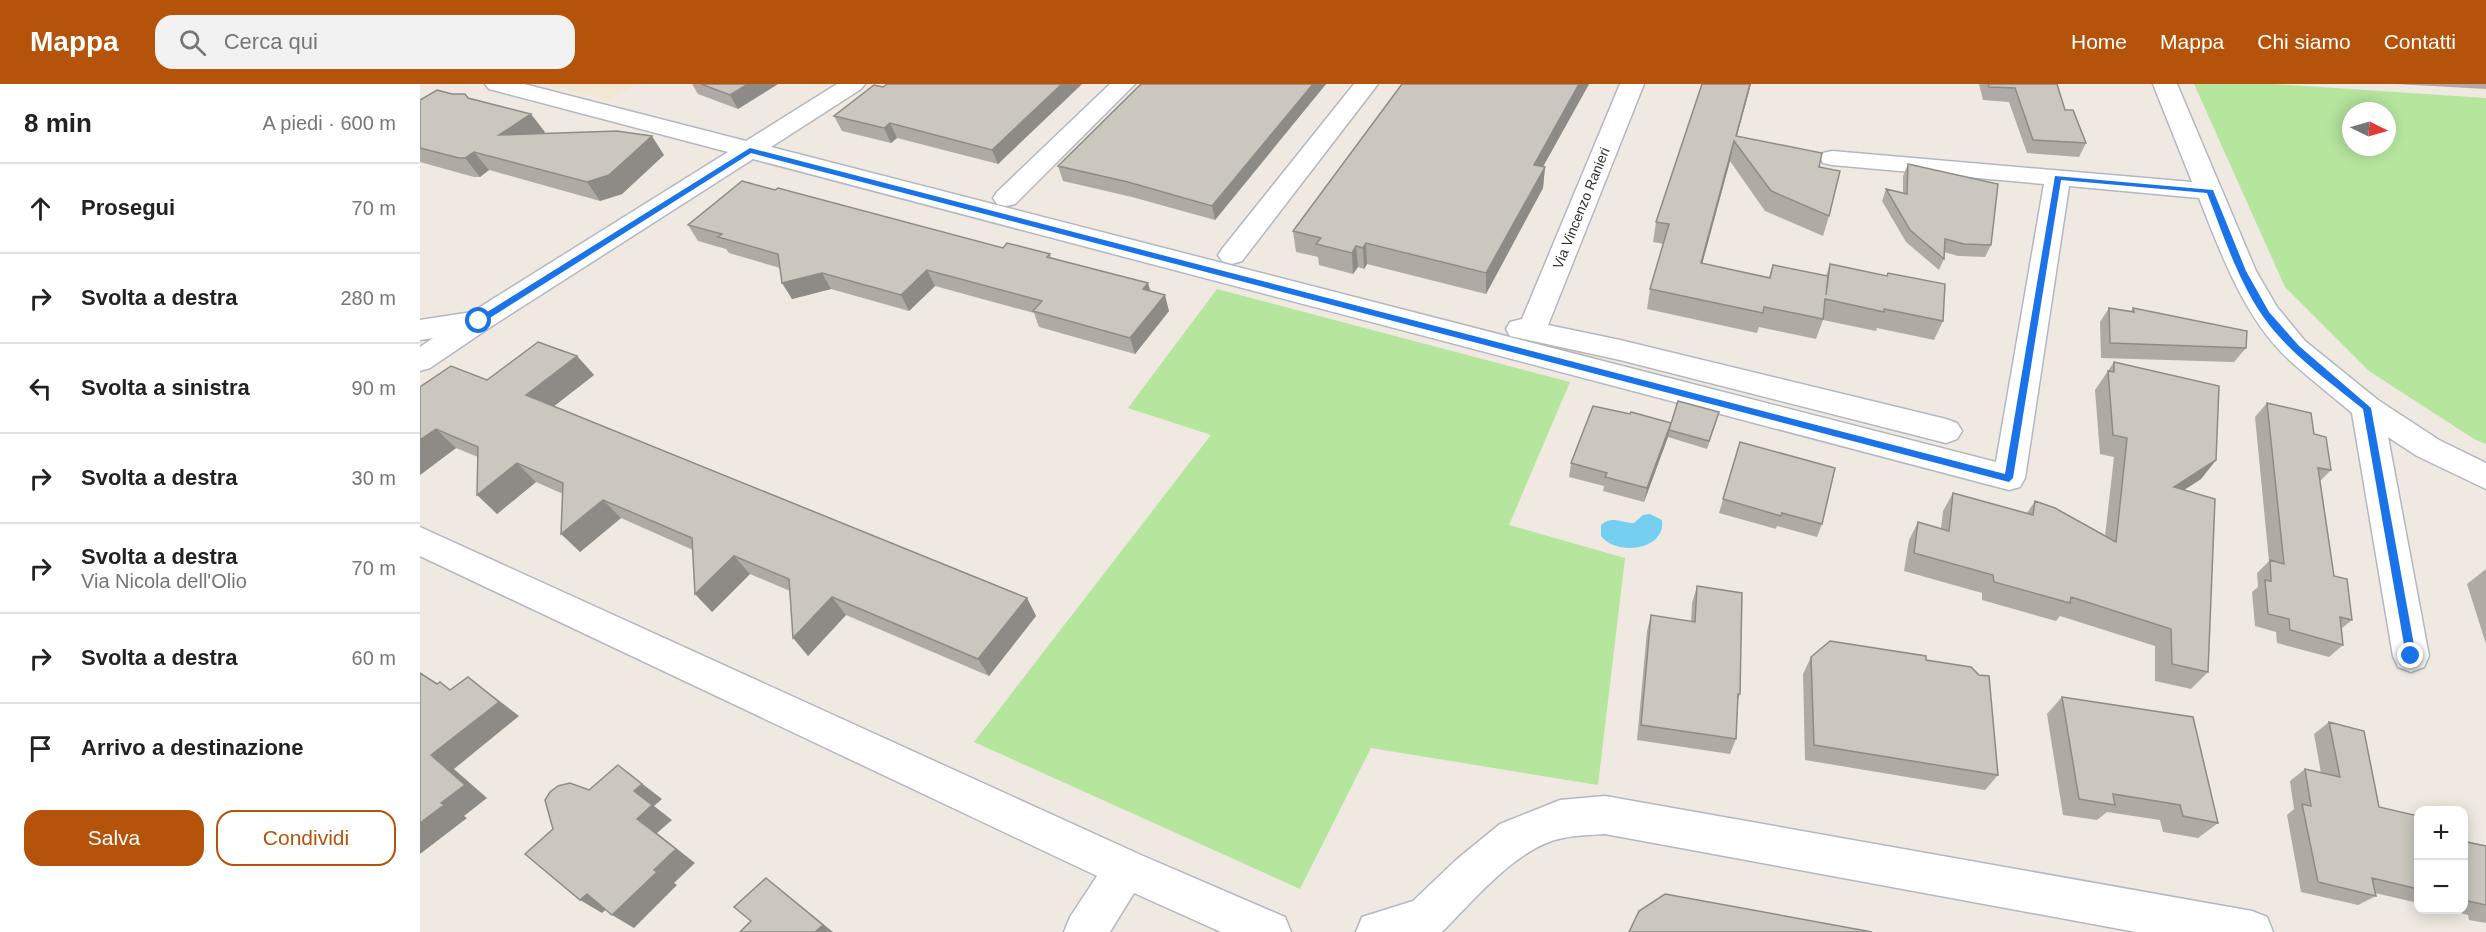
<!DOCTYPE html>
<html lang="it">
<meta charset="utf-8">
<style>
body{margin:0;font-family:Helvetica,sans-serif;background:#f2f2f2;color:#222}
.controls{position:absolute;right:18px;bottom:18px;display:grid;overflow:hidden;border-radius:12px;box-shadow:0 3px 15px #0003}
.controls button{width:54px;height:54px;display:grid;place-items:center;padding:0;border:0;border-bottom:2px solid #e0e0e0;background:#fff;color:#222;font:30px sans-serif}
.compass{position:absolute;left:1922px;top:18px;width:54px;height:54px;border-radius:50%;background:#fff;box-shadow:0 3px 15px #0003;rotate:95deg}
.stop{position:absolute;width:18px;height:18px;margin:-14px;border:4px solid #1a73e8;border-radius:50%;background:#fff}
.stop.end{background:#1a73e8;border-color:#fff;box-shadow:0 2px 6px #0008}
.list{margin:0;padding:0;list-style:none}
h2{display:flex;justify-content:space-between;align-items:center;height:78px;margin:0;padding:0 24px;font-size:26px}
h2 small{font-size:20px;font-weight:400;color:#767676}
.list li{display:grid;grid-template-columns:39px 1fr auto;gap:18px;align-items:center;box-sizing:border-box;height:90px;padding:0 24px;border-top:2px solid #e0e0e0}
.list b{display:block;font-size:22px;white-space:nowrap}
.list p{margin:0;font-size:20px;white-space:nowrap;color:#767676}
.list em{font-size:20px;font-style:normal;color:#767676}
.actions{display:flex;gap:12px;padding:18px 24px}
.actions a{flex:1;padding:14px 0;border:2px solid #b45309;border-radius:18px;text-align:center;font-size:21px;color:#b45309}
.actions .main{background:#b45309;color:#fff}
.icon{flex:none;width:33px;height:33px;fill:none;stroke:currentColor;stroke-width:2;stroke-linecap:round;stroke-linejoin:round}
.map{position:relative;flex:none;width:2066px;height:848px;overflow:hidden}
header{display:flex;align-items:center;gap:36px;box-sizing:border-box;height:84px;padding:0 30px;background:#b45309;color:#fff}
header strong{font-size:28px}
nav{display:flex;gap:33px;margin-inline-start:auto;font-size:21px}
.search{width:420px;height:54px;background:#f2f2f2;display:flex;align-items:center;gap:15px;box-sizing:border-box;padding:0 21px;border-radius:18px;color:#767676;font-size:22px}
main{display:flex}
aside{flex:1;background:#fff}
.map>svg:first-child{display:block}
</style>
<header>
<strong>Mappa</strong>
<div class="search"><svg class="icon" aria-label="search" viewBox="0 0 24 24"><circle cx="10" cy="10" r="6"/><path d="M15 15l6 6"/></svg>Cerca qui</div>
<nav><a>Home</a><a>Mappa</a><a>Chi siamo</a><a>Contatti</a></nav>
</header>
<main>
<aside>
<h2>8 min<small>A piedi · 600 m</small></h2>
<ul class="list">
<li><svg class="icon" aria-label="ahead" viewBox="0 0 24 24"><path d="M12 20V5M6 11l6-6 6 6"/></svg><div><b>Prosegui</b></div><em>70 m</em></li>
<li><svg class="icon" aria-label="right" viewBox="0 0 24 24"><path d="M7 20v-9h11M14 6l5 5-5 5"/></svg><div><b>Svolta a destra</b></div><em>280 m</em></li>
<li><svg class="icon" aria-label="left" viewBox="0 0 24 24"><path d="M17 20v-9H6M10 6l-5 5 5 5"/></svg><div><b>Svolta a sinistra</b></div><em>90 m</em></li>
<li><svg class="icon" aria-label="right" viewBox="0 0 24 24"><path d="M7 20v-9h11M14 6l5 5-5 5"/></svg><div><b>Svolta a destra</b></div><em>30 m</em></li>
<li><svg class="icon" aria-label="right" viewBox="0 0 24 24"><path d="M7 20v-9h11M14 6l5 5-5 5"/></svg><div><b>Svolta a destra</b><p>Via Nicola dell'Olio</p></div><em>70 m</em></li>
<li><svg class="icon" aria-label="right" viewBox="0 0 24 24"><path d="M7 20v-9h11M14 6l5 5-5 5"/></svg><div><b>Svolta a destra</b></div><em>60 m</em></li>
<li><svg class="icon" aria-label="arrive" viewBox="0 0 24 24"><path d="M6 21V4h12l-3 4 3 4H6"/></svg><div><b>Arrivo a destinazione</b></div></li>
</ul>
<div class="actions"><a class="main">Salva</a><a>Condividi</a></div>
</aside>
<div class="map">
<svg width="2066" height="848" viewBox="0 0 2066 848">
<rect width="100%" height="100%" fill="#efe9e1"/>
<path fill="#f0e6d1" d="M125 0H217L188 16Z"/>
<path fill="#b6e59e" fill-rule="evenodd" d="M1774 0H1853L2066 14V360L2054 355 1949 287 1865 203ZM1931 27H1967V63H1931Z
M797 205 1150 298 1089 441 1205 474 1178 701 951 664 880 805 554 658 791 351 708 324Z"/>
<path fill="#75cff0" d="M1230 430 1242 436C1246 467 1196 472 1181 452V441C1193 431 1201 439 1214 439L1223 431Z"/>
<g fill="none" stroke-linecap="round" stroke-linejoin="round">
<defs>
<path id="minor" d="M65 0H104L326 57 417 0H445L441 5 351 63 1576 378 1624 100 1412 81 1403 79 1400 74 1403 69 1412 67 1772 98 1733 0H1757L1836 187 1857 223 1885 257 1958 316 2019 356 2066 379V405L1997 372 1968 353 2009 572 2004 583 1991 588 1978 583 1973 572 1932 329C1910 310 1886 292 1865 272 1822 229 1801 169 1779 114L1649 102 1605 394 1600 403 1589 406 333 75 69 244 10 284 0 287V263L13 254 0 256V236L52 228 308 68 69 5Z
M690 0H715L595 120 586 122 577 120 573 114 577 108Z
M934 0H958L822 177 812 180 802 177 798 171 802 165Z
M1200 0H1224L1128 241 1200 256 1526 335 1537 339 1542 347 1537 355 1526 359 1200 276 1090 252 1086 245 1090 238 1102 235Z
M0 443 721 771 865 833 871 848H801L714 809 690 848H644L650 833 677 792 0 472Z
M1185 712 1832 827 1847 833 1853 848H1716L1185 750C1171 751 1157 751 1143 754 1098 762 1053 817 1022 848H936L942 833 993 817 1036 776 1080 740 1140 716Z"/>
</defs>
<use href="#minor" stroke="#b4b7c1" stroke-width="3"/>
<use href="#minor" fill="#fff" fill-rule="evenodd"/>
</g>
<path fill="#afaba4" d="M272 0H358L318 25 278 10Z
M662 0 578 80 477 54 471 59 422 47 414 32 463 3Z
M721 0H906L795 136 712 113 643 97 638 82Z
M982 0H1169L1123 83H1125L1123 104 1066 210 947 180 944 185 938 183 933 190 899 181 898 173 876 168 873 147Z
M1282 0H1331L1317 52 1399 83 1409 132 1403 152 1345 127 1310 77 1282 180 1349 193 1353 181 1406 192 1410 180 1467 192 1468 189 1523 237 1514 256 1457 244 1456 247 1403 236 1396 255 1339 243 1337 249 1227 225 1230 205 1244 160 1233 158 1236 138Z
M1559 0H1637L1645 26 1666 59 1659 73 1607 69 1589 18 1563 16Z
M1976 0H2066V5Z
M32 10H45L49 14 125 48 122 50 244 71 202 110 180 117 69 86 60 93H54L0 78V16Z
M1488 80 1571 161 1565 173 1538 172 1524 168V175L1519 186 1486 158 1462 117 1466 105 1483 109V92Z
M268 141 583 164 630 170 631 174 731 207 749 227 715 270 619 243 614 229 515 202 489 227 411 205 372 215 360 184 309 169 306 165 278 157Z
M1689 224 1711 227 1713 224 1826 264 1814 278 1681 274 1680 238Z
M157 272 174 291 134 322 607 514 616 532 569 592 426 531 388 572 370 507 330 490 292 528 273 466 201 434 160 468 143 410 116 398 77 430 58 373 36 364 0 391V303L67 296Z
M1694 278 1796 376 1781 395 1764 406 1788 588 1771 605 1735 597V562L1640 532 1636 537 1562 516V509L1484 487 1489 456 1498 438 1521 445 1523 427 1533 409 1607 429 1615 417 1685 452 1694 373 1680 370 1675 306Z
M1847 319 1894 350 1911 386 1900 397 1914 492 1932 536 1922 544 1923 561 1909 573 1857 559 1856 548 1835 542 1832 508 1838 503 1837 489 1849 477 1835 333Z
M1297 336 1287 365 1248 353 1224 418 1183 407 1184 402 1149 393 1151 379 1249 346Z
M1320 358 1402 440 1397 453 1357 442 1356 445 1299 429Z
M2066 485V560L2047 500Z
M1277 502 1320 610 1318 615 1316 655 1310 670 1217 656 1227 547 1231 531 1271 538 1272 519Z
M1391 573 1506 576 1578 691 1565 706 1385 676 1383 590Z
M1642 613 1798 739 1778 754 1743 748 1740 736 1687 728 1677 736 1643 731 1627 630Z
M1909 638 1959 723 1998 732V819L1955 809 1956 812 1938 821 1881 808 1867 731 1874 725 1870 697 1885 685 1901 689 1894 650Z
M2043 746 2047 758 2066 762V839L2049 836 2048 831 2026 825H2043Z"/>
<path fill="#8e8b86" d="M328 0H358L318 25 310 11Z
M642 0H662L578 80 572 66Z
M893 0H906L795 136 792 122Z
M1159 0H1169L1112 102 1114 81Z
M1330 0H1331L1315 58V57Z
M111 30 125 48 94 69 79 51Z
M470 39 477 54 471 59 464 44Z
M232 52 244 71 202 110 180 117 167 98Z
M1314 57 1310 77 1277 199 1281 179Z
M54 68 69 86 60 93 45 74Z
M1125 83 1123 104 1066 210V189Z
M946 159 947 180 944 185 943 164Z
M936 162 938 183 933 190 932 169Z
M507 186 515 202 489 227 481 211Z
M402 189 411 205 372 215 362 199Z
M728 199 733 215 723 205Z
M745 211 749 227 715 270 710 254Z
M157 272 174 291 124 330 106 311Z
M1251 339 1248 353 1224 418 1227 404Z
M16 345 36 364 0 391V356Z
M1796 376 1781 395 1739 422 1754 403Z
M97 379 116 398 77 430 57 411Z
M183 416 201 434 160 468 141 450Z
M314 472 330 490 292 528 275 510Z
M412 513 426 531 388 572 373 554Z
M607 514 616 532 569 592 558 575Z
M48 593 99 632 34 685 67 714 44 732 47 734 0 770V739L21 719 11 671Z
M198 681 242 715 234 722 252 736 237 749 275 779 254 799 257 801 214 844 192 831 234 786 217 735 214 707Z
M346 794 359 804 413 848H395Z
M167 810 189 823 182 829 160 816Z"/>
<path fill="#cbc7bf" stroke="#8e8b86" stroke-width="1.5" d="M281 0H328L310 11Z
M467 0H642L572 66 470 39 464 44 414 32 454 1 463 3Z
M721 0H893L792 122 708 98 638 82Z
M982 0H1159L1114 81 1125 83 1066 189 946 159 943 164 936 162 932 169 896 160 901 154 873 147Z
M1282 0H1330L1316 52 1402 69 1399 83 1420 87 1409 132 1351 107 1314 57 1281 179 1350 194 1353 181 1408 192 1406 211 1410 180 1467 192 1468 189 1525 200 1523 237 1464 225V228L1405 215 1403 235 1344 223 1343 229 1230 205 1249 140 1236 138Z
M1568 0H1637L1645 26H1653L1666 59 1613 56 1595 4 1569 3Z
M17 6 32 10H45L48 14 111 30 79 51 197 47 232 52 189 91 167 98 54 68 45 74H39L0 64V16Z
M1488 80 1578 100 1571 161 1544 160 1525 155 1524 175 1490 146 1466 105 1487 110Z
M322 97 355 106 358 104 583 164 587 159 630 170 627 173 728 199 723 205 745 211 710 254 613 227 622 217 507 186 481 211 402 189 362 199 358 170 298 153 302 150 268 141Z
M1689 224 1714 228 1713 224 1827 247 1826 264 1690 259Z
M118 258 157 272 106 311 607 514 558 575 412 513 373 554 369 495 314 472 275 510 272 454 183 416 141 450 143 399 97 379 57 411 58 363 16 345 0 356V303L31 282 67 296Z
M1694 278 1799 302 1796 376 1754 403 1795 415 1788 588 1752 580 1751 545 1651 513 1650 519 1574 498 1573 491 1494 469 1498 438 1529 447 1533 409 1613 431 1615 417 1635 424 1696 458 1707 354 1693 351 1688 287 1694 288Z
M1258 317 1299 328 1289 357 1249 346Z
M1847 319 1891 329 1894 350 1906 353 1911 386 1898 384 1914 492 1927 495 1932 536 1920 533 1923 561 1870 546 1869 535 1848 530 1845 496 1851 497 1850 476 1864 480Z
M1173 322 1210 330 1211 328 1251 339 1227 404 1185 393 1187 389 1151 379Z
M1320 358 1415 384 1402 440 1362 429 1361 432 1303 415Z
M1277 502 1322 509 1320 610H1318L1316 655 1221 641 1231 531 1275 538Z
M1410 557 1506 572V576L1551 583 1559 591 1569 592 1578 691 1394 661 1391 573Z
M0 589 17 600 20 598 30 606 48 593 79 618 11 671 45 701 21 719 24 721 0 739Z
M1642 613 1773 633 1798 739 1763 732 1760 721 1693 710 1695 721 1659 715Z
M1909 638 1944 647 1959 723 1998 732V805L1952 794 1956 812 1898 798 1882 720 1891 722 1885 685 1920 693Z
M198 681 222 700 214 707 232 721 217 735 256 765 234 786 237 788 192 831 167 810 160 816 105 770 133 745 125 716 130 708 138 702 150 699 169 706Z
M2043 746 2047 758 2066 762V821L2043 816Z
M346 794 403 841 395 848H320L331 837 314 823Z
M1245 810 1452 848H1209L1219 827Z"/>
<path fill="#1a73e8" d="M330 64 1585 390 1635 92 1793 106 1826 187 1849 228 1879 262 1951 324 1996 572 1991 576 1986 572 1943 325C1908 296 1868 269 1842 231 1817 194 1803 150 1787 109L1641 96 1593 394 1589 398 331 69 62 239H56V235Z"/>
<g text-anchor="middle" stroke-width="6" stroke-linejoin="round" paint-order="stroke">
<g font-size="14" fill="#2e2e2e" stroke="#fff">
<text transform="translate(1161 124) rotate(-68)" y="5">Via Vincenzo Ranieri</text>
</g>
</g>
</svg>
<div class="controls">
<button>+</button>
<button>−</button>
</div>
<svg class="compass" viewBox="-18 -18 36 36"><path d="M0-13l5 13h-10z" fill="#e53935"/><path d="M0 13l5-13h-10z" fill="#767676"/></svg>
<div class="stop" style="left:59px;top:237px"></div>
<div class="stop end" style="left:1991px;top:572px"></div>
</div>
</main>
